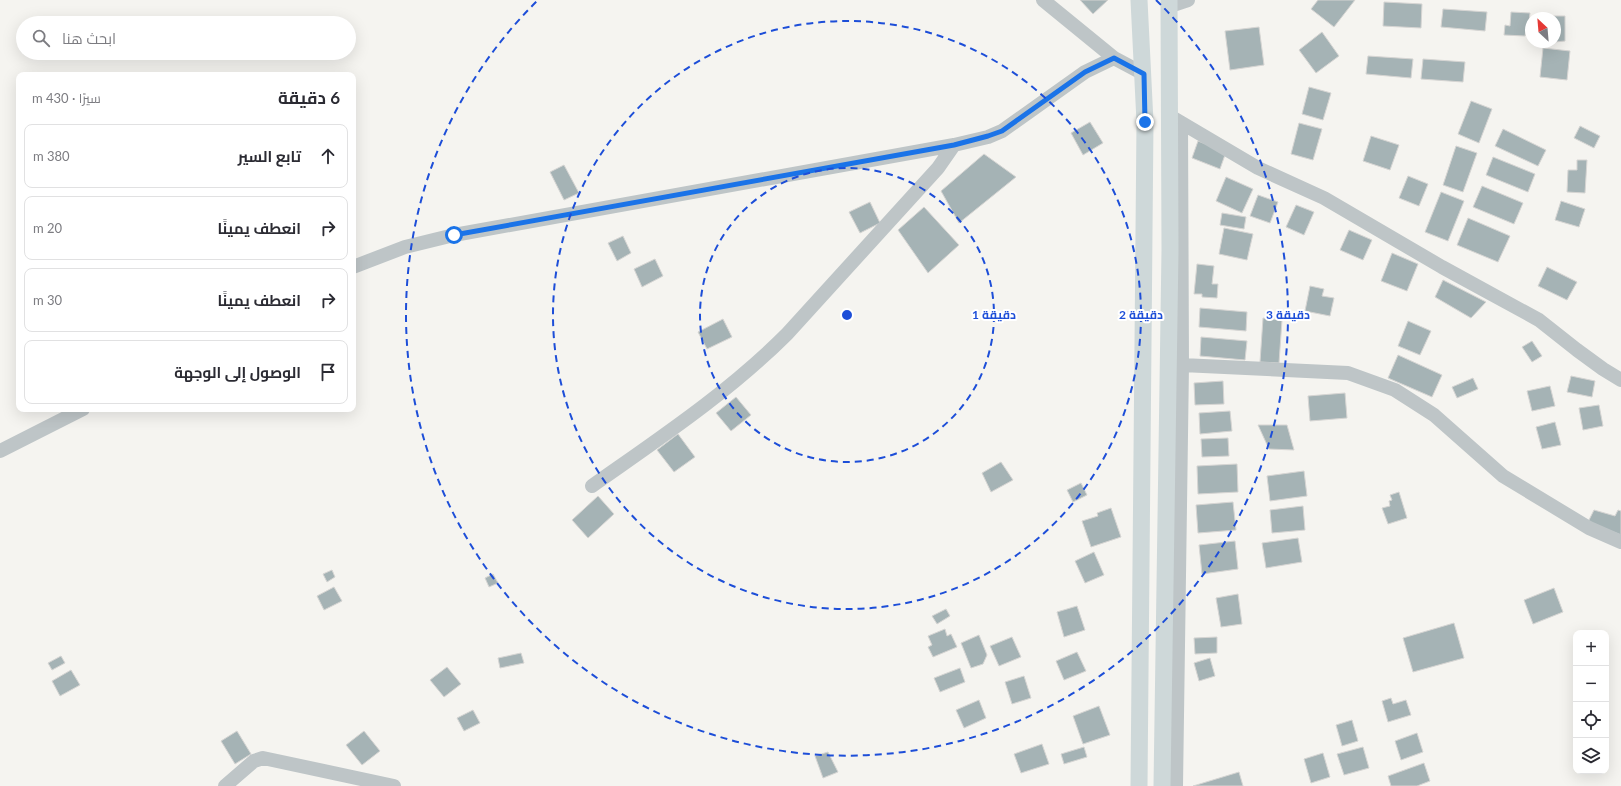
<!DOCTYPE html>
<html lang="ar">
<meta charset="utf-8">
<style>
body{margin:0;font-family:Lato,Cairo,sans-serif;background:#f7f7f7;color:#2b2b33;direction:rtl}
.controls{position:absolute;right:12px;bottom:12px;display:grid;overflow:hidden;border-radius:8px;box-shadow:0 4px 16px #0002}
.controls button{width:36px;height:36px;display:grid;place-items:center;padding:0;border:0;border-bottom:1px solid #e1e1e2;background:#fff;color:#2b2b33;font:20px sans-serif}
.compass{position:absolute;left:1525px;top:12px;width:36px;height:36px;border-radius:50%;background:#fff;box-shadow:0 4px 16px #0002;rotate:334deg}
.stop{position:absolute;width:12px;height:12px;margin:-9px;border:3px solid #1a73e8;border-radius:50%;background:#fff}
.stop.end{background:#1a73e8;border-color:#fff;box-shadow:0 1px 4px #0008}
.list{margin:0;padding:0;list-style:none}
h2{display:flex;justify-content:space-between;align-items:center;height:52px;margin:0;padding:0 16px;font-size:17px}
h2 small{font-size:13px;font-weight:400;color:#7c7c81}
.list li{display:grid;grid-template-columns:26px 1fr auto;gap:12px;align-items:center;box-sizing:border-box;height:64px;margin:0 8px 8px;padding:0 8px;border:1px solid #e1e1e2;border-radius:8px}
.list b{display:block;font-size:15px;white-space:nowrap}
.list em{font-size:13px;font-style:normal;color:#7c7c81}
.icon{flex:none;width:22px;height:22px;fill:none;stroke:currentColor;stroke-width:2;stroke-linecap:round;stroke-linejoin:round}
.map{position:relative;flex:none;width:1621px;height:786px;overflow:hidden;direction:ltr}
.search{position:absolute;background:#fff;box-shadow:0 4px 16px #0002;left:16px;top:16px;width:340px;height:44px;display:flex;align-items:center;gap:10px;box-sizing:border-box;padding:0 14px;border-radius:22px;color:#7c7c81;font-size:15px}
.panel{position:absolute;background:#fff;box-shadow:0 4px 16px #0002;left:16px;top:72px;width:340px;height:340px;border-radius:8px;direction:rtl}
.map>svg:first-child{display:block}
</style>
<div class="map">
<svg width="1621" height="786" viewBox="0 0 1621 786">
<rect width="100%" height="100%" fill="#f5f4f0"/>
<path fill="#a5b3b5" stroke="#d6d5d3" d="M1080 0H1108L1093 14Z
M1318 0H1355L1334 27 1311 9Z
M1384 2 1422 4 1421 28 1383 26Z
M1443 9 1487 12 1485 31 1441 27Z
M1511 12 1530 13 1528 30H1526L1525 36 1504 35 1505 25 1510 26Z
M1539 16H1565V41L1555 42V18H1539Z
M1259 27 1264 65 1230 70 1225 31Z
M1322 32 1339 56 1316 73 1299 50Z
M1543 48 1570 51 1567 80 1540 77Z
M1368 56 1413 59 1411 78 1366 74Z
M1423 59 1465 62 1463 82 1421 79Z
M1309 87 1331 93 1323 120 1302 114Z
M1471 101 1492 109 1479 143 1458 134Z
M1090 122 1103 143 1083 155 1071 133Z
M1299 123 1322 129 1313 160 1291 154Z
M1580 126 1600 136 1594 148 1574 138Z
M1503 129 1546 150 1538 166 1495 146Z
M1371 136 1399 145 1390 170 1363 161Z
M1198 141 1226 152 1220 169 1192 158Z
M1456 146 1477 153 1463 192 1443 185Z
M984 154 1016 177 959 223 941 191Z
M1493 157 1535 174 1528 192 1486 175Z
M1577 160H1587L1585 193 1567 192 1568 170H1577Z
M564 165 579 193 564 200 550 172Z
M1408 176 1428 184 1419 206 1399 198Z
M1226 177 1253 189 1242 213 1216 201Z
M1482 186 1523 203 1514 224 1473 207Z
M1441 192 1464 201 1448 241 1425 232Z
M1258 195 1278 202 1270 223 1250 216Z
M1561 201 1585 209 1579 227 1555 220Z
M870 202 880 223 860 233 849 212Z
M1296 205 1314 212 1304 235 1286 227Z
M924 207 959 245 928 273 898 230Z
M1222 213 1246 217 1244 229 1220 225Z
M1468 218 1510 236 1498 262 1457 245Z
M1224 228 1253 234 1247 260 1219 254Z
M1349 230 1372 240 1363 260 1340 250Z
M623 236 631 253 617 261 608 243Z
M1392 253 1418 264 1407 291 1381 281Z
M655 259 663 276 642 287 634 269Z
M1197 264 1214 266 1212 284H1218L1217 298 1202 297V294H1194Z
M1547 267 1577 282 1567 300 1538 286Z
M1443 280 1486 302 1471 318 1435 297Z
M1310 286 1324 289 1322 296 1334 298 1330 316 1305 311Z
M1200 308 1247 312 1246 331 1199 327Z
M1263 318 1282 320 1279 363 1260 362Z
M723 319 732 337 707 349 698 332Z
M1408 321 1431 331 1420 355 1398 346Z
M1201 337 1247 341 1245 360 1200 356Z
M1532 341 1542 356 1532 362 1522 347Z
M1398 355 1442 375 1432 397 1388 378Z
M1571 376 1595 381 1592 397 1567 392Z
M1473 378 1478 389 1457 398 1452 387Z
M1223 381 1224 404 1195 405 1194 383Z
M1550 386 1555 406 1532 411 1527 391Z
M1345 393 1347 418 1310 421 1308 396Z
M736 397 751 415 731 431 716 413Z
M1599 405 1603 426 1583 430 1579 408Z
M1230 411 1232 431 1200 434 1199 413Z
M1555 422 1561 445 1542 449 1536 427Z
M1258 425H1287L1294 450 1269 449Z
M678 434 695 457 674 472 657 450Z
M1228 438 1229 456 1202 457 1201 439Z
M1001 462 1013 480 991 492 982 473Z
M1237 464 1238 492 1198 494 1197 466Z
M1304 471 1307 496 1270 501 1267 476Z
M1081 483 1087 495 1073 502 1067 490Z
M1399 492 1407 518 1388 524 1382 508 1390 506 1389 501 1392 500 1390 495Z
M598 496 614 514 588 538 572 520Z
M1233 502 1236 530 1198 533 1196 505Z
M1303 506 1305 530 1272 533 1270 510Z
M1111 508 1121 537 1091 547 1082 521 1098 516 1097 513Z
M1594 510 1615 516 1618 510 1621 511V535L1588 522Z
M1298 538 1302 562 1266 568 1262 543Z
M1235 541 1238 569 1202 574 1199 545Z
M1094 552 1104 575 1085 583 1075 561Z
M332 570 335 577 327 582 323 574Z
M493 574 498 583 489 587 485 578Z
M334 587 342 601 324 610 317 596Z
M1554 588 1563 612 1533 624 1524 600Z
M1238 594 1242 624 1221 627 1216 598Z
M1077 606 1085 630 1064 637 1057 612Z
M946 609 950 616 937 624 932 616Z
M1454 623 1464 658 1413 672 1403 638Z
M945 629 947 636 951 634 957 647 933 657 928 647 932 645 928 636Z
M979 635 987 655 983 664 971 668 961 643Z
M1012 637 1021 657 999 666 990 646Z
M1217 637V653L1195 654 1194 638Z
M1077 652 1086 671 1064 680 1056 661Z
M521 653 524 663 500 668 498 658Z
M61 656 65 663 52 670 48 663Z
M1210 658 1215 676 1199 681 1194 663Z
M447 667 461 684 444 697 430 680Z
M960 668 965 682 940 692 934 678Z
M71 670 80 685 60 696 52 681Z
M1024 676 1031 698 1012 704 1005 682Z
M1391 698 1393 704 1406 700 1411 715 1388 722 1382 701Z
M979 700 986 718 964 728 956 710Z
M1099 706 1110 735 1083 744 1073 716Z
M473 710 480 723 464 731 457 718Z
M1352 720 1358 741 1342 746 1336 725Z
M237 731 251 754 235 764 221 741Z
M364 731 380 751 362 765 346 745Z
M1417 733 1423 752 1401 760 1395 741Z
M1042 744 1049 764 1021 773 1014 754Z
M1084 747 1087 757 1064 764 1061 754Z
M1363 747 1369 768 1344 775 1337 754Z
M828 752 838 772 823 778 815 756Z
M1323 753 1330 777 1311 783 1304 759Z
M1424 763 1430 781 1417 786H1391L1388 776Z
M1239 772 1243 786H1193Z"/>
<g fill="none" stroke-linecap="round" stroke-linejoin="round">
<path stroke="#bec5c7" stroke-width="14" d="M1043 0 1114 58 1144 74
M1170 6 1188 0
M1175 119 1258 168 1324 198 1442 267 1539 320 1577 350 1603 369 1621 380
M353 267 405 247 454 235 954 145 988 137 1002 131 1085 72 1114 58
M1182 365 1348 373 1395 390 1434 415 1503 476 1589 528 1621 542
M0 451 83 409
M592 486C660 438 728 393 787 334L938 168 954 145
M225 786 254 761 263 758 394 786
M1176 786 1182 365 1181 123"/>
<path stroke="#ced8d9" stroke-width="17" d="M1139 0 1145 122 1139 786
M1162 786 1170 250 1169 0"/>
</g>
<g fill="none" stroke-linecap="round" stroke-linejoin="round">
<path stroke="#1a73e8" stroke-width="5" d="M454 235 954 145 988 136 1002 131 1085 72 1114 58 1144 74 1145 122"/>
</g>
<g fill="none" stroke="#1d4ed8" stroke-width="2" stroke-dasharray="7 5">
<circle cx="847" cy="315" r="147"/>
<circle cx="847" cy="315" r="294"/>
<path d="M1156 0A441 441 0 1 1 538 0"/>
</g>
<circle cx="847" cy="315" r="6" fill="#1d4ed8" stroke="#fff" stroke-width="2"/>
<g font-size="12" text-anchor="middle" font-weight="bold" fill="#1d4ed8" stroke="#fff" stroke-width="4" stroke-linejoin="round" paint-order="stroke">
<text x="994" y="319">1 دقيقة</text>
<text x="1141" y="319">2 دقيقة</text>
<text x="1288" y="319">3 دقيقة</text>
</g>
</svg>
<div class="controls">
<button>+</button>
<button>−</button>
<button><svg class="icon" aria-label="locate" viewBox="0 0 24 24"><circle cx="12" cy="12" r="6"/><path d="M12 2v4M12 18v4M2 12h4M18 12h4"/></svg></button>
<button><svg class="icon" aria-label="layers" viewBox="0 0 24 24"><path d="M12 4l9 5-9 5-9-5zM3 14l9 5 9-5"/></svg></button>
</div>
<svg class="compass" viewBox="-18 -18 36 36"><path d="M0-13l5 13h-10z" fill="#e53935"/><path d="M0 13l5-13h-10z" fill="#7c7c81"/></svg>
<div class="stop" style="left:454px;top:235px"></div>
<div class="stop end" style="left:1145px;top:122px"></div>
<div class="search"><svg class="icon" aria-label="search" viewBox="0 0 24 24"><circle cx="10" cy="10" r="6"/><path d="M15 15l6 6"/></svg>ابحث هنا</div>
<section class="panel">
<h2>6 دقيقة<small>سيرًا · 430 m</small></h2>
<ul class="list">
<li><svg class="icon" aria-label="ahead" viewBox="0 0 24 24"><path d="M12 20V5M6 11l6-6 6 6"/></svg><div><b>تابع السير</b></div><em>380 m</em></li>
<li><svg class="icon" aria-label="right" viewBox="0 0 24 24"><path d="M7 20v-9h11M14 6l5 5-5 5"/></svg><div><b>انعطف يمينًا</b></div><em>20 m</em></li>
<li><svg class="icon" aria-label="right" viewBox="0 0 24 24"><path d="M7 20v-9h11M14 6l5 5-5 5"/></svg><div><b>انعطف يمينًا</b></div><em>30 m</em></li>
<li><svg class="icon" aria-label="arrive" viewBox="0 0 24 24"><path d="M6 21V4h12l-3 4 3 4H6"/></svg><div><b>الوصول إلى الوجهة</b></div></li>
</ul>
</section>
</div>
